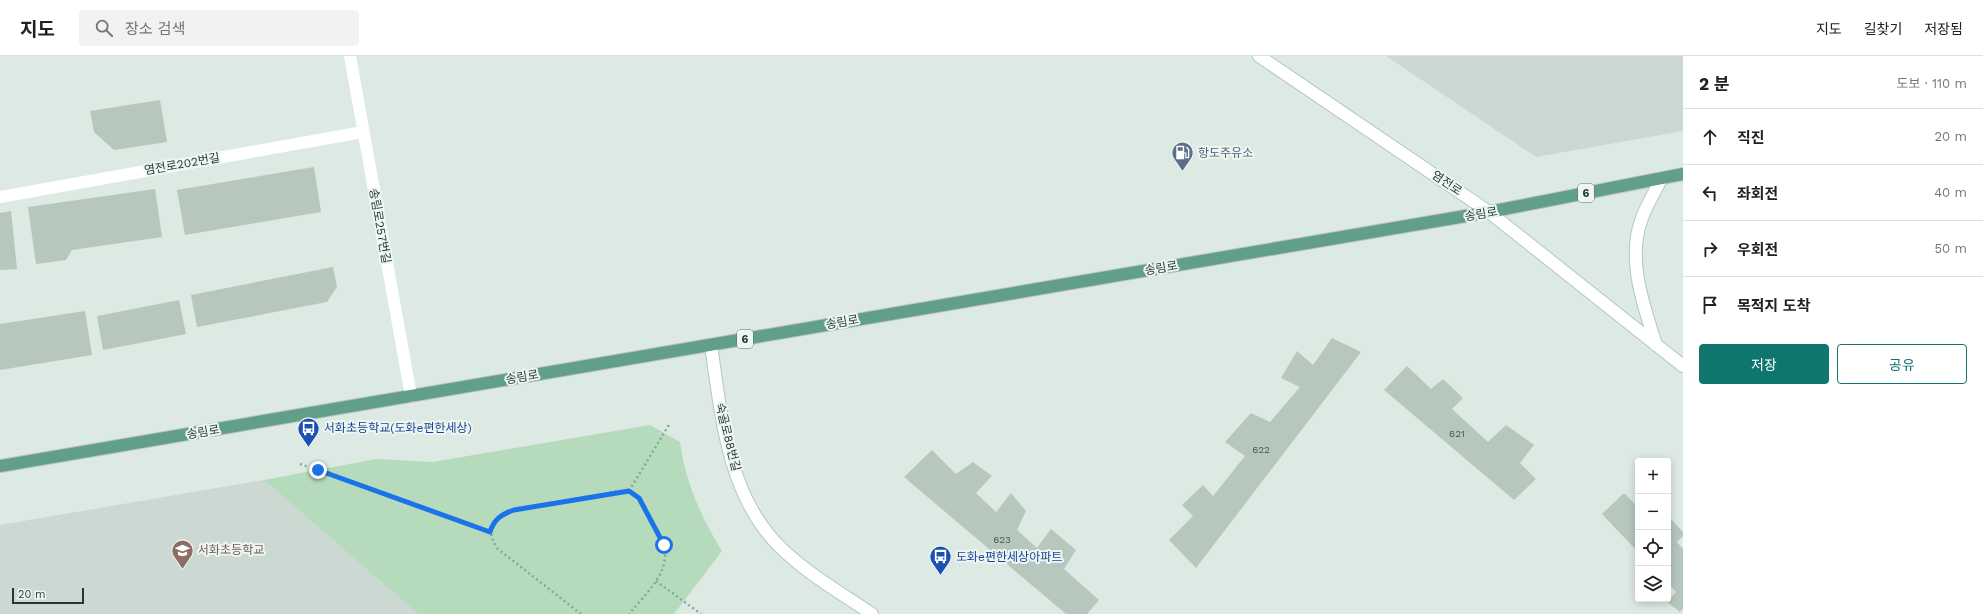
<!DOCTYPE html>
<html lang="ko">
<meta charset="utf-8">
<style>
body{margin:0;font-family:"Work Sans","Noto Sans KR",sans-serif;background:#f2f2f2;color:#202124}
.controls{position:absolute;right:12px;bottom:12px;display:grid;overflow:hidden;border-radius:4px;box-shadow:0 2px 10px #0003}
.controls button{width:36px;height:36px;display:grid;place-items:center;padding:0;border:0;border-bottom:1px solid #e0e0e0;background:#fff;color:#202124;font:20px sans-serif}
.scale{position:absolute;left:12px;bottom:10px;width:72px;box-sizing:border-box;padding-left:4px;border:2px solid #1f392f;border-top:0;font-size:11px;line-height:14px;white-space:nowrap;color:#1f392f;-webkit-text-stroke:3px #eef6f1;paint-order:stroke}
.stop{position:absolute;width:12px;height:12px;margin:-9px;border:3px solid #1a73e8;border-radius:50%;background:#fff}
.stop.end{background:#1a73e8;border-color:#fff;box-shadow:0 1px 4px #0008}
.list{margin:0;padding:0;list-style:none}
h2{display:flex;justify-content:space-between;align-items:center;height:52px;margin:0;padding:0 16px;font-size:17px}
h2 small{font-size:13px;font-weight:400;color:#757577}
.list li{display:grid;grid-template-columns:26px 1fr auto;gap:12px;align-items:center;box-sizing:border-box;height:56px;padding:0 16px;border-top:1px solid #e0e0e0}
.list b{display:block;font-size:15px;white-space:nowrap}
.list em{font-size:13px;font-style:normal;color:#757577}
.actions{display:flex;gap:8px;padding:12px 16px}
.actions a{flex:1;padding:9px 0;border:1px solid #0f766e;border-radius:4px;text-align:center;font-size:14px;color:#0f766e}
.actions .main{background:#0f766e;color:#fff}
.icon{flex:none;width:22px;height:22px;fill:none;stroke:currentColor;stroke-width:2;stroke-linecap:round;stroke-linejoin:round}
.map{position:relative;flex:none;width:1683px;height:558px;overflow:hidden}
header{display:flex;align-items:center;gap:24px;box-sizing:border-box;height:56px;padding:0 20px;background:#fff;border-bottom:1px solid #e0e0e0}
header strong{font-size:19px}
nav{display:flex;gap:22px;margin-inline-start:auto;font-size:14px}
.search{width:280px;height:36px;background:#f2f2f2;display:flex;align-items:center;gap:10px;box-sizing:border-box;padding:0 14px;border-radius:4px;color:#757577;font-size:15px}
main{display:flex}
aside{flex:1;background:#fff}
.map>svg:first-child{display:block}
</style>
<header>
<strong>지도</strong>
<div class="search"><svg class="icon" aria-label="search" viewBox="0 0 24 24"><circle cx="10" cy="10" r="6"/><path d="M15 15l6 6"/></svg>장소 검색</div>
<nav><a>지도</a><a>길찾기</a><a>저장됨</a></nav>
</header>
<main>
<div class="map">
<svg width="1683" height="558" viewBox="0 0 1683 558">
<rect width="100%" height="100%" fill="#dde9e3"/>
<path fill="#ccd9d2" d="M1386 0H1683V75L1536 101Z
M264 424 418 558H0V469Z"/>
<path fill="#b6dbbc" d="M650 369 680 386C685 425 701 461 722 495L674 558H418L264 424 376 403 433 406Z"/>
<path fill="#b6c7be" d="M160 44 167 86 114 94 94 76 90 55Z
M314 111 321 156 185 179 177 134Z
M155 133 162 181 72 194 66 204 36 208 28 151Z
M11 155 17 213 0 214V157Z
M333 211 337 231 327 246 197 271 191 239Z
M179 244 186 278 103 294 97 260Z
M85 255 92 299 0 314V268Z
M1332 282 1361 296 1196 512 1169 484 1193 460 1182 449 1203 429 1213 440 1245 400 1225 386 1251 357 1270 366 1300 331 1281 322 1297 295 1313 309Z
M1407 310 1431 333 1443 323 1463 342 1452 353 1488 386 1506 369 1534 389 1520 407 1536 423 1514 444 1384 334Z
M932 394 956 418 973 406 992 420 976 437 996 456 1011 437 1026 455 1017 474 1037 492 1051 473 1076 494 1064 513 1099 544 1087 558H1066L904 421Z
M1624 437 1638 451V496L1602 458Z
M1668 460 1683 476V480L1677 486 1683 493V552L1680 556 1667 546 1676 536 1668 527Z"/>
<g fill="none" stroke-linecap="round" stroke-linejoin="round">
<defs>
<path id="secondary" d="M1259 0 1489 156 1683 310
M711 289C721 357 727 438 779 490 806 517 841 537 872 558
M1656 289C1644 250 1626 203 1642 162 1647 148 1655 136 1661 123"/>
<path id="primary" d="M0 410 1489 156 1683 118"/>
</defs>
<use href="#secondary" stroke="#b1c9be" stroke-width="14"/>
<use href="#primary" stroke="#bcc4c1" stroke-width="14"/>
<path stroke="#7ead99" stroke-width="2.5" stroke-dasharray="2 3" stroke-linecap="butt" d="M300 408 490 476
M629 435 670 367
M656 525 701 558
M581 558 498 493C484 473 492 461 514 454L618 435H629L639 442 664 489C671 517 645 538 629 558"/>
<path stroke="#fff" stroke-width="12" d="M350 0 411 340
M0 141 363 76"/>
<use href="#secondary" stroke="#fff" stroke-width="12"/>
<use href="#primary" stroke="#619f89" stroke-width="12"/>
</g>
<g fill="none" stroke-linecap="round" stroke-linejoin="round">
<path stroke="#1a73e8" stroke-width="5" d="M318 414 490 476C494 463 502 458 514 454L629 435 639 442 664 489"/>
</g>
<defs>
<symbol id="fuel-pin" viewBox="-11 -11 22 30"><path d="M0 17L-7.5 6A9.5 9.5 0 1 1 7.5 6Z" fill="#5c6f8a" stroke="#eef6f1"/><path d="M-5.5-6h7V0h2V4h1.3V-2.5L3-4.5l.8-.8L6-3V5H2.5V1h-1V6h-7ZM-4.2-4.7v3.2H.2V-4.7Z" fill="#fff"/></symbol>
<symbol id="bus-pin" viewBox="-11 -11 22 30"><path d="M0 17L-7.5 6A9.5 9.5 0 1 1 7.5 6Z" fill="#1a4fb4" stroke="#eef6f1"/><path d="M-5-6H5V4H4V6H2V4H-2V6H-4V4H-5ZM-3.5-4V0h7V-4ZM-3.5 1.2v1.5H-2V1.2ZM2 1.2v1.5H3.5V1.2Z" fill="#fff"/></symbol>
<symbol id="school-pin" viewBox="-11 -11 22 30"><path d="M0 17L-7.5 6A9.5 9.5 0 1 1 7.5 6Z" fill="#8d6e63" stroke="#eef6f1"/><path d="M0-5L7-2L0 1L-7-2ZM-4 1L0 2.5L4 1V4Q0 6-4 4Z" fill="#fff"/></symbol>
</defs>
<g fill-rule="evenodd">
<use href="#fuel-pin" x="1170" y="84" width="25" height="34"/>
<use href="#bus-pin" x="296" y="360" width="25" height="34"/>
<use href="#school-pin" x="170" y="482" width="25" height="34"/>
<use href="#bus-pin" x="928" y="488" width="25" height="34"/>
</g>
<g text-anchor="middle" stroke-width="4" stroke-linejoin="round" paint-order="stroke">
<g font-size="10" fill="#455c53">
<text x="1457" y="381">621</text>
<text x="1261" y="397">622</text>
<text x="1002" y="487">623</text>
</g>
<g fill="#eef6f1" stroke="#5d7269" stroke-width="1">
<rect x="1578" y="128" width="16" height="18" rx="3"/>
<rect x="737" y="274" width="16" height="18" rx="3"/>
</g>
<g font-size="11" font-weight="bold" fill="#1f392f">
<text x="1586" y="141">6</text>
<text x="745" y="287">6</text>
</g>
<g font-size="12" fill="#4e5e75" stroke="#eef6f1" text-anchor="start">
<text x="1198" y="101">항도주유소</text>
</g>
<g font-size="12" fill="#1f392f" stroke="#eef6f1">
<text transform="translate(182 108) rotate(-10)" y="4">염전로202번길</text>
<text transform="translate(1447 127) rotate(34)" y="4">염전로</text>
<text transform="translate(1481 158) rotate(-10)" y="4">송림로</text>
<text transform="translate(380 170) rotate(80)" y="4">송림로257번길</text>
<text transform="translate(1161 212) rotate(-10)" y="4">송림로</text>
<text transform="translate(842 266) rotate(-10)" y="4">송림로</text>
<text transform="translate(522 321) rotate(-10)" y="4">송림로</text>
<text transform="translate(203 376) rotate(-10)" y="4">송림로</text>
<text transform="translate(728 381) rotate(76)" y="4">숙골로88번길</text>
</g>
<g font-size="12" fill="#164399" stroke="#eef6f1" text-anchor="start">
<text x="324" y="376">서화초등학교(도화e편한세상)</text>
<text x="956" y="505">도화e편한세상아파트</text>
</g>
<g font-size="12" fill="#785e54" stroke="#eef6f1" text-anchor="start">
<text x="198" y="498">서화초등학교</text>
</g>
</g>
</svg>
<div class="controls">
<button>+</button>
<button>−</button>
<button><svg class="icon" aria-label="locate" viewBox="0 0 24 24"><circle cx="12" cy="12" r="6"/><path d="M12 2v4M12 18v4M2 12h4M18 12h4"/></svg></button>
<button><svg class="icon" aria-label="layers" viewBox="0 0 24 24"><path d="M12 4l9 5-9 5-9-5zM3 14l9 5 9-5"/></svg></button>
</div>
<div class="scale">20 m</div>
<div class="stop" style="left:664px;top:489px"></div>
<div class="stop end" style="left:318px;top:414px"></div>
</div>
<aside>
<h2>2 분<small>도보 · 110 m</small></h2>
<ul class="list">
<li><svg class="icon" aria-label="ahead" viewBox="0 0 24 24"><path d="M12 20V5M6 11l6-6 6 6"/></svg><div><b>직진</b></div><em>20 m</em></li>
<li><svg class="icon" aria-label="left" viewBox="0 0 24 24"><path d="M17 20v-9H6M10 6l-5 5 5 5"/></svg><div><b>좌회전</b></div><em>40 m</em></li>
<li><svg class="icon" aria-label="right" viewBox="0 0 24 24"><path d="M7 20v-9h11M14 6l5 5-5 5"/></svg><div><b>우회전</b></div><em>50 m</em></li>
<li><svg class="icon" aria-label="arrive" viewBox="0 0 24 24"><path d="M6 21V4h12l-3 4 3 4H6"/></svg><div><b>목적지 도착</b></div></li>
</ul>
<div class="actions"><a class="main">저장</a><a>공유</a></div>
</aside>
</main>
